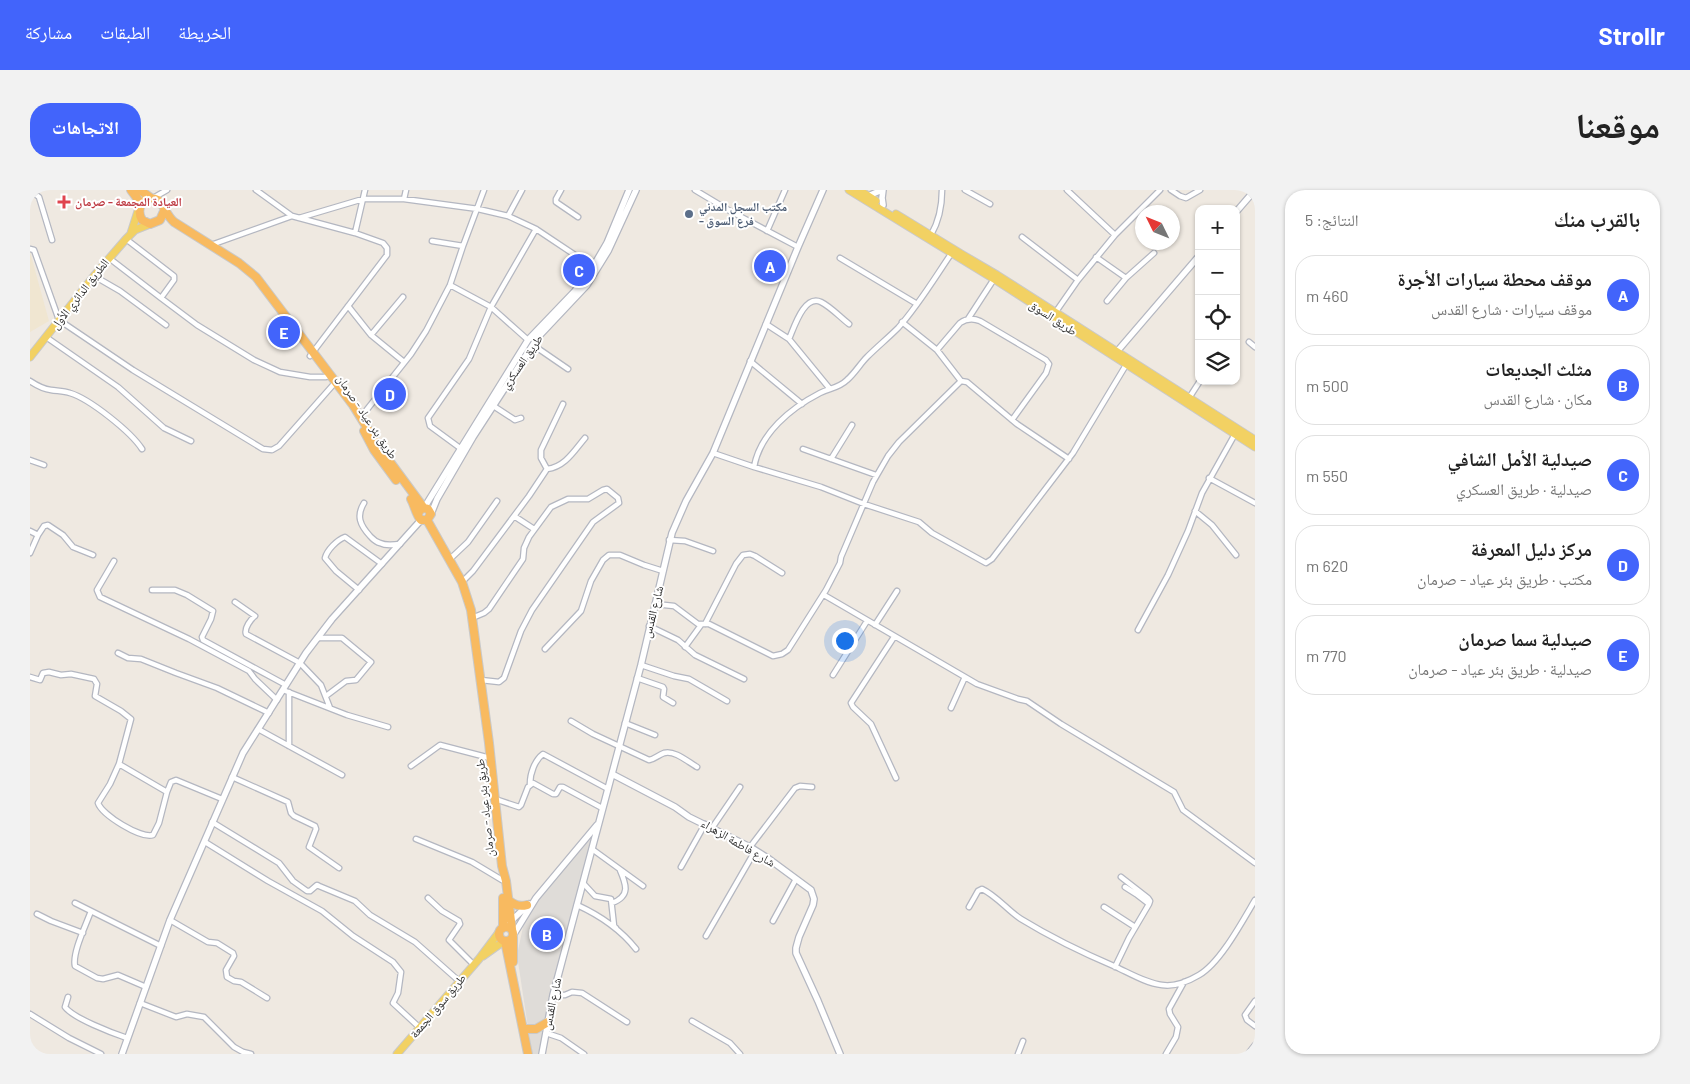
<!DOCTYPE html>
<html lang="ar">
<meta charset="utf-8">
<style>
body{margin:0;font-family:Barlow,"Noto Naskh Arabic",sans-serif;background:#f2f2f2;color:#222;direction:rtl}
.controls{position:absolute;right:15px;top:15px;display:grid;overflow:hidden;border-radius:10px;box-shadow:0 1px 4px #0004}
.controls button{width:45px;height:45px;display:grid;place-items:center;padding:0;border:0;border-bottom:1px solid #e0e0e0;background:#fff;color:#222;font:25px sans-serif}
.compass{position:absolute;left:1105px;top:15px;width:45px;height:45px;border-radius:50%;background:#fff;box-shadow:0 1px 4px #0004;rotate:313deg}
.you{position:absolute;left:814px;top:450px;width:18px;height:18px;margin:-12px;border:4px solid #fff;border-radius:50%;background:#1a73e8;box-shadow:0 0 0 8px #1a73e833}
.badge{display:grid;place-items:center;width:32px;height:32px;border-radius:50%;background:#4264fb;color:#fff;font-size:16px;font-weight:700}
.pin{position:absolute;translate:-50% -50%;border:2px solid #fff;box-shadow:0 1px 5px #0006}
.list{margin:0;padding:0;list-style:none}
h2{display:flex;justify-content:space-between;align-items:center;height:65px;margin:0;padding:0 20px;font-size:21px}
h2 small{font-size:16px;font-weight:400;color:#767676}
.list li{display:grid;grid-template-columns:32px 1fr auto;gap:15px;align-items:center;box-sizing:border-box;height:80px;margin:0 10px 10px;padding:0 10px;border:1px solid #e0e0e0;border-radius:20px}
.list b{display:block;font-size:19px;white-space:nowrap}
.list p{margin:0;font-size:16px;white-space:nowrap;color:#767676}
.list em{font-size:16px;font-style:normal;color:#767676}
.icon{flex:none;width:28px;height:28px;fill:none;stroke:currentColor;stroke-width:2;stroke-linecap:round;stroke-linejoin:round}
.map{position:relative;flex:none;width:1225px;height:864px;overflow:hidden;direction:ltr;border-radius:20px}
header{display:flex;align-items:center;gap:30px;box-sizing:border-box;height:70px;padding:0 25px;background:#4264fb;color:#fff}
header strong{font-size:24px}
nav{display:flex;gap:28px;margin-inline-start:auto;font-size:18px}
.intro{display:flex;align-items:center;justify-content:space-between;box-sizing:border-box;height:120px;padding:0 30px}
h1{margin:0;font-size:35px}
.button{padding:12px 22px;border-radius:20px;background:#4264fb;color:#fff;font-size:18px;font-weight:700}
main{display:flex;gap:30px;padding:0 30px}
aside{flex:1;background:#fff;border-radius:20px;box-shadow:0 1px 4px #0004}
.map>svg:first-child{display:block}
</style>
<header>
<strong>Strollr</strong>
<nav><a>الخريطة</a><a>الطبقات</a><a>مشاركة</a></nav>
</header>
<div class="intro"><h1>موقعنا</h1><a class="button">الاتجاهات</a></div>
<main>
<aside>
<h2>بالقرب منك<small>النتائج: 5</small></h2>
<ul class="list">
<li><span class="badge">A</span><div><b>موقف محطة سيارات الأجرة</b><p>موقف سيارات · شارع القدس</p></div><em>460 m</em></li>
<li><span class="badge">B</span><div><b>مثلث الجديعات</b><p>مكان · شارع القدس</p></div><em>500 m</em></li>
<li><span class="badge">C</span><div><b>صيدلية الأمل الشافي</b><p>صيدلية · طريق العسكري</p></div><em>550 m</em></li>
<li><span class="badge">D</span><div><b>مركز دليل المعرفة</b><p>مكتب · طريق بئر عياد - صرمان</p></div><em>620 m</em></li>
<li><span class="badge">E</span><div><b>صيدلية سما صرمان</b><p>صيدلية · طريق بئر عياد - صرمان</p></div><em>770 m</em></li>
</ul>
</aside>
<div class="map">
<svg width="1225" height="864" viewBox="0 0 1225 864">
<rect width="100%" height="100%" fill="#efe9e1"/>
<path fill="#f0e6d1" d="M0 62 19 131 0 142Z"/>
<path fill="#dfdcd8" d="M566 644 513 864H502L487 765 496 723 534 674Z"/>
<g fill="none" stroke-linecap="round" stroke-linejoin="round">
<defs>
<path id="minor" d="M226 0 262 26 325 43 353 53 357 58V65L280 166
M531 0 526 9V12L548 27
M665 0 700 21 768 57
M935 0 960 14
M1037 0 1085 45
M1141 0 1150 6 1156 8 1170 0
M2 2 9 7 22 50
M123 8 137 0
M374 9 376 0
M478 26 492 0
M269 28 333 9H374L448 19 478 26 506 39 563 77
M737 41 755 0
M325 43 335 0
M901 45C909 31 912 17 912 0
M992 47 1048 90
M402 51 433 56
M181 55 262 26
M0 59 4 60 29 130 103 180 233 259 242 260 249 256 303 195
M1066 67 1096 88
M79 68 131 108 144 90V86L96 49
M810 68 887 114
M64 86 90 101 136 135
M420 95 461 117 498 150
M131 108 167 135 224 170 250 182 280 187H296
M1077 111 1096 88 1124 63
M318 116 341 145 374 172
M1025 123 1048 90 1085 45 1130 0
M938 129 964 89
M872 132 907 160 931 191 937 192 987 234 1039 269
M736 134 759 149 800 199
M341 145 373 107
M16 147 88 197 134 238 161 251
M759 149C764 138 774 104 791 112 801 117 810 127 819 134
M1219 152 1225 157
M503 155 538 179
M907 160 930 133C937 128 943 128 950 131L1016 170 1019 174 1016 183 982 230
M720 171 772 214
M0 191C6 195 13 199 21 200 27 201 34 201 40 203 60 209 101 242 112 259
M1159 208 1170 191
M462 215 485 230 491 228
M331 227 381 164 396 141 420 95 433 56 454 0
M430 258 400 236 398 228 439 169 461 117 506 39
M773 259 846 285
M683 263 724 277 791 297 834 314 889 332 902 343 956 373 962 369 1043 263 1096 175
M801 269 822 235
M0 270 14 275
M724 277C730 243 761 218 790 203 800 198 809 198 817 190 825 183 830 174 837 167 847 157 858 148 868 138 888 116 904 89 921 64
M517 279 511 268V260L533 214
M1179 288 1225 313
M334 313C326 326 330 335 340 346 343 349 345 352 350 353 356 356 363 355 370 354
M1165 321 1182 335 1206 365
M484 326 504 339
M0 341 8 345 0 363
M8 345 14 336 18 335 33 345 43 357 63 365
M639 350 655 351 683 361
M420 369 438 352 467 311
M84 371 67 400 70 407 159 449 219 481 225 489 247 510
M432 392 443 381 499 306 517 279C535 277 544 261 555 248
M122 400H145L157 405 183 421 181 429 172 447 173 450 256 495
M329 400 306 381 295 368C297 360 307 350 315 347L352 374
M794 405 947 494 988 509 997 511 1031 534 1144 602 1153 620 1225 673
M205 412 225 426C221 429 214 438 216 444L270 473 291 495 300 518
M625 414 644 416 668 434H679L743 466 752 464 758 460 796 400 810 373 811 367 843 292 858 266 869 252 931 191
M442 428 454 423 459 419 493 369 494 358 499 347 521 317 538 309H558L573 300 577 299 588 308 589 313 563 332 502 420 491 441 474 488 469 492 451 490
M675 434 706 374 713 365 720 364 725 366 752 383
M845 435 867 401
M619 436 648 450 665 465 714 489
M1108 440 1138 385 1158 341 1172 303 1205 244
M864 447 821 513 823 517 841 534 866 588
M288 448H312L341 472 326 490 316 491 296 506
M655 457 671 435
M515 459 551 421 561 391 573 370 579 365H590L614 375 633 381
M88 463 98 468 111 469 146 483 187 498 239 523
M611 475 644 486 659 489 697 511
M803 485 837 431
M0 487 10 490 13 483 19 482 31 485 41 484 64 489 67 494 65 506 91 521 101 529 89 574 137 602 141 592 146 590 192 609
M607 488 633 497 634 499 633 507 643 513
M253 500 317 525 358 537
M259 502V556
M921 518 935 487
M541 531 563 544 619 570C625 569 628 565 634 563 645 560 658 572 667 577
M595 533 625 545
M228 539 312 585
M89 574 80 594 68 613C72 625 111 649 123 645L129 633 137 602
M381 576 410 555 460 568
M202 587 258 612 261 623 264 626 285 636 286 639 279 657 309 678
M500 594C500 583 505 570 513 564L578 599
M465 609 489 617 491 615 498 597 503 593 523 604H526L530 597H533L572 618
M182 632 249 673 263 691 277 701H280L287 695 289 696 325 711 340 725 385 752 429 791
M682 638 710 597
M386 649 442 672 472 690
M175 652 238 691 292 721 323 746 363 772 371 782 368 803 363 813 390 838
M720 657 765 598 770 596 782 597
M562 659 613 696
M651 677 675 634
M1091 687 1118 708 1120 711 1119 714
M553 693 565 706 581 709 584 736 586 738
M398 708 412 721 429 731 430 734 419 750 443 774
M581 710 582 713C601 706 596 694 590 680
M45 713 131 756
M547 715C569 725 591 740 606 759
M939 717 948 701 952 699C967 706 978 721 991 729 1022 748 1053 763 1086 777 1101 784 1116 793 1132 795 1144 797 1159 791 1169 785 1190 773 1212 732 1225 710
M1074 717 1105 737
M61 721C56 735 42 763 45 776L67 788 73 789 88 785 116 797
M7 724 21 731 53 743
M140 730 178 752 187 753 203 763 204 766 196 780 197 787 204 791 211 792 237 808
M743 731 766 689
M676 746 725 661
M1085 777 1099 748 1119 714 1106 704 1095 697
M523 805H535L542 802 552 803 597 832
M38 807 35 817C43 828 82 843 97 848
M1225 811 1215 825 1217 830 1225 836
M110 813 146 827 157 824 174 827 204 857 213 862 221 864
M0 824 39 848 71 864
M662 831 700 853 710 864
M516 843 531 848 554 864
M988 864 993 851
M1136 864 1146 847 1148 837 1140 824 1139 819 1154 792
M1218 864 1225 855"/>
<path id="tertiary" d="M853 0 852 8 853 15
M838 6 852 0
M1206 22 1225 0
M1084 165 1169 66
M394 318 498 150 545 101 563 77 577 53 599 0
M401 324 407 309 443 247 508 147 557 95 578 61 606 0
M582 584 645 617 659 627 720 657 739 669 781 700 784 709 783 715 769 747 766 758V763L788 811 810 864
M480 732 499 714
M484 744 506 708 567 635
M92 864 140 730 213 563 276 463 302 429 391 330
M512 864 523 805 611 475 642 343 656 311 683 263 768 57 793 0"/>
<path id="primary" d="M819 0 964 89 1225 257
M829 0 846 11
M866 24 933 65 967 85 1225 250
M101 43 108 21
M0 167 64 86 96 49 105 40 120 34
M453 766 474 751
M367 864 449 769 470 741"/>
<path id="trunk" d="M101 0 107 8 109 18
M110 0 121 8
M134 21 130 30 120 34 112 30C105 19 114 2 128 10 133 13 136 25 144 32L209 73 226 87 323 215 349 257 394 318
M334 241 344 260 366 290
M381 309C385 316 386 325 391 330H397L401 324 398 319 394 318 390 320 388 324
M397 330 432 392 441 420 459 553 472 676 476 691 482 739
M477 709C484 715 489 717 497 715
M469 744a7 7 0 1 1 14 0a7 7 0 1 1-14 0Z
M473 738V708
M475 751 498 864
M483 772V747
M493 839H506L518 832"/>
</defs>
<use href="#minor" stroke="#b4b7c1" stroke-width="7"/>
<use href="#tertiary" stroke="#b4b7c1" stroke-width="8"/>
<use href="#primary" stroke="#c9c9c9" stroke-width="9"/>
<use href="#trunk" stroke="#c9c9c9" stroke-width="10"/>
<use href="#minor" stroke="#fff" stroke-width="4.5"/>
<use href="#tertiary" stroke="#fff" stroke-width="5.5"/>
<use href="#primary" stroke="#f2d163" stroke-width="7"/>
<use href="#trunk" stroke="#f8ba60" stroke-width="8"/>
</g>
<path fill="#e0444e" stroke="#fff" stroke-width="2" d="M31.5 4.5h5v5h5v5h-5v5h-5v-5h-5v-5h5z"/>
<circle fill="#5c6f8a" stroke="#fff" stroke-width="2" cx="659" cy="24" r="5"/>
<g text-anchor="middle" stroke-width="4" stroke-linejoin="round" paint-order="stroke">
<g font-size="12" font-weight="bold" fill="#be3a42" stroke="#fff" text-anchor="start">
<text x="45" y="16">العيادة المجمعة - صرمان</text>
</g>
<g font-size="12" font-weight="bold" fill="#4e5e75" stroke="#fff" text-anchor="start">
<text x="669" y="21">مكتب السجل المدني<tspan x="669" dy="14">- فرع السوق</tspan></text>
</g>
<g font-size="12" fill="#2e2e2e" stroke="#fff">
<text transform="translate(50 104) rotate(-52)" y="4">الطريق الدائري الأول</text>
<text transform="translate(1023 128) rotate(33)" y="4">طريق السوق</text>
<text transform="translate(492 172) rotate(-55)" y="4">طريق العسكري</text>
<text transform="translate(337 227) rotate(56)" y="4">طريق بئر عياد - صرمان</text>
<text transform="translate(623 422) rotate(-76)" y="4">شارع القدس</text>
<text transform="translate(455 618) rotate(-96)" y="4">طريق بئر عياد - صرمان</text>
<text transform="translate(708 653) rotate(30)" y="4">شارع فاطمة الزهراء</text>
<text transform="translate(522 814) rotate(-78)" y="4">شارع القدس</text>
<text transform="translate(408 816) rotate(-50)" y="4">طريق سوق الجمعة</text>
</g>
</g>
</svg>
<div class="controls">
<button>+</button>
<button>−</button>
<button><svg class="icon" aria-label="locate" viewBox="0 0 24 24"><circle cx="12" cy="12" r="6"/><path d="M12 2v4M12 18v4M2 12h4M18 12h4"/></svg></button>
<button><svg class="icon" aria-label="layers" viewBox="0 0 24 24"><path d="M12 4l9 5-9 5-9-5zM3 14l9 5 9-5"/></svg></button>
</div>
<svg class="compass" viewBox="-18 -18 36 36"><path d="M0-13l5 13h-10z" fill="#e53935"/><path d="M0 13l5-13h-10z" fill="#767676"/></svg>
<div class="you"></div>
<div class="pin badge" style="left:740px;top:76px">A</div>
<div class="pin badge" style="left:517px;top:744px">B</div>
<div class="pin badge" style="left:549px;top:80px">C</div>
<div class="pin badge" style="left:360px;top:204px">D</div>
<div class="pin badge" style="left:254px;top:142px">E</div>
</div>
</main>
